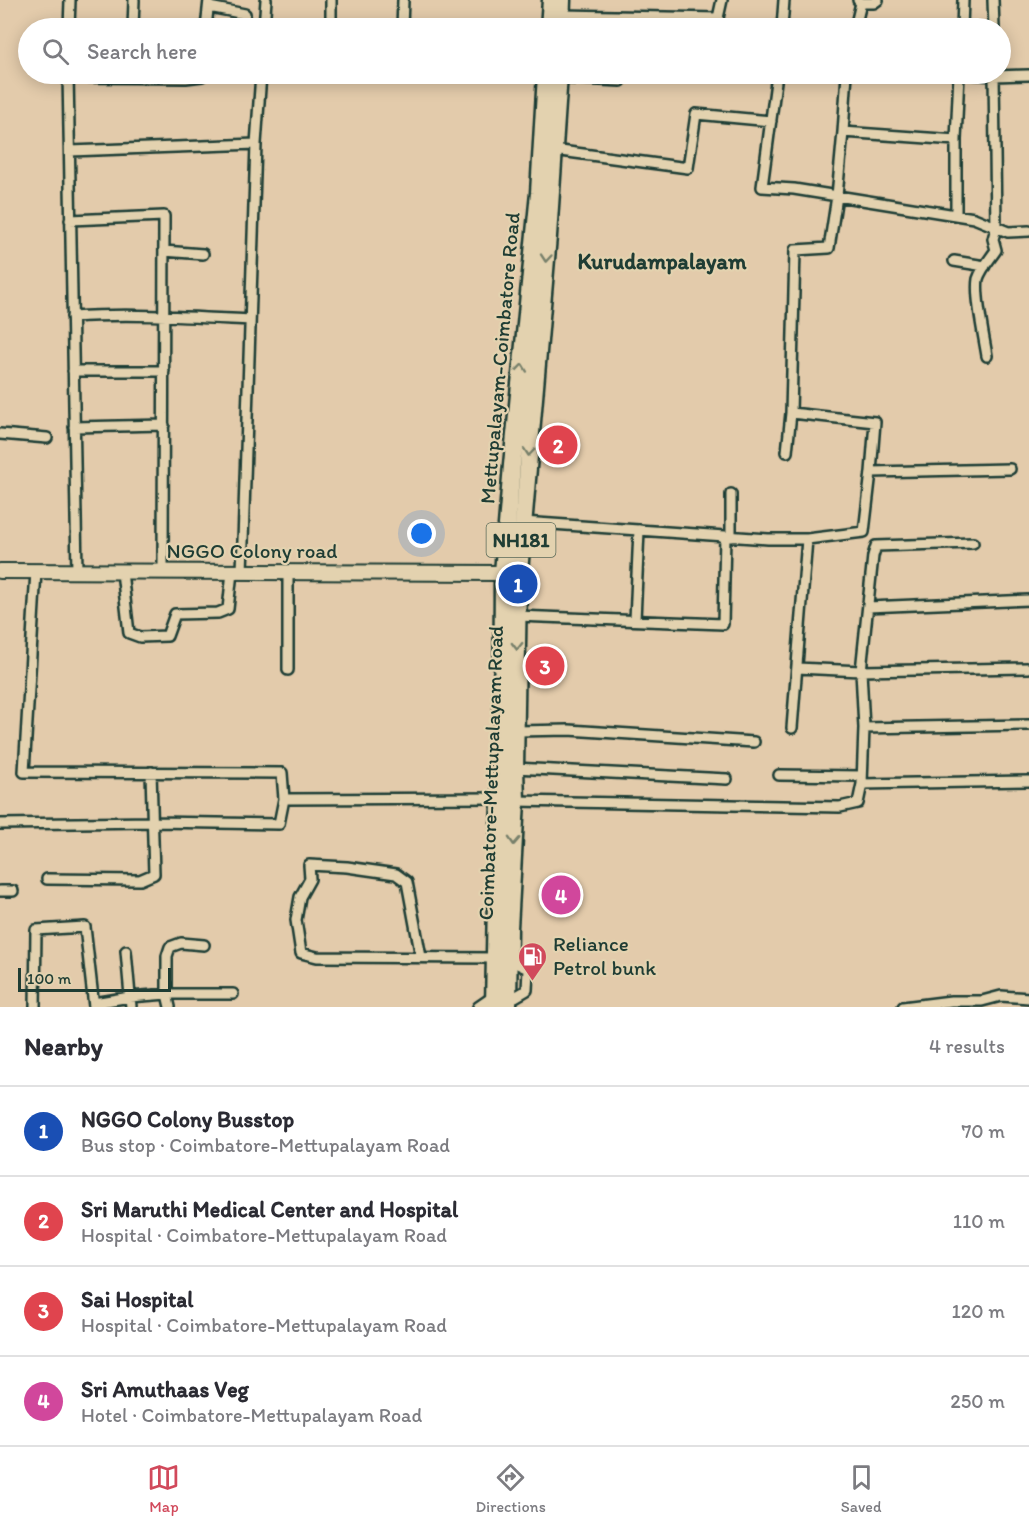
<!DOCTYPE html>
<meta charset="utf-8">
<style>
body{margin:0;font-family:Itim,sans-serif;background:#f7f7f7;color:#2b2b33}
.scale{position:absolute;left:18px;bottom:15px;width:153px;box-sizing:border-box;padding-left:6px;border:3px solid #1f3d34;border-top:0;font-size:16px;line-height:21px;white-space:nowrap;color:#1f3d34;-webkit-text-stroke:4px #e3d2af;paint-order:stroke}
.you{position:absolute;left:422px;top:534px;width:21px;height:21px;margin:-15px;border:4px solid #fff;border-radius:50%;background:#1a73e8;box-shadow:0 0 0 9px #1a73e833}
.badge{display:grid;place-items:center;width:39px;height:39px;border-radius:50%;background:#d1495b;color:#fff;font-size:20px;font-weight:700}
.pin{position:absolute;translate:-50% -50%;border:3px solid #fff;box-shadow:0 2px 6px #0006}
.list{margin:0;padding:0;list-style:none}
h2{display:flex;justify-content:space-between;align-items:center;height:78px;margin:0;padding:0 24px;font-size:26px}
h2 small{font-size:20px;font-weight:400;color:#7c7c81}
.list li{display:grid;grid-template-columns:39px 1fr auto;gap:18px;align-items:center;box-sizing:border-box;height:90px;padding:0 24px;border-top:2px solid #e1e1e2}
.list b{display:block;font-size:22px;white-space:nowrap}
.list p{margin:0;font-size:20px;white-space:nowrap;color:#7c7c81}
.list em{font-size:20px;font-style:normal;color:#7c7c81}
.icon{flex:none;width:33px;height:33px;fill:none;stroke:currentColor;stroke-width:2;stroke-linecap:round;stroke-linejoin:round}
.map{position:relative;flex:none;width:1029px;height:1007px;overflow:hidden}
.search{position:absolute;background:#fff;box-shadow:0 3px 15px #0003;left:18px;right:18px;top:18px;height:66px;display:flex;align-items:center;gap:15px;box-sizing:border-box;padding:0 21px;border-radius:33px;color:#7c7c81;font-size:22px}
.sheet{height:438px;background:#fff}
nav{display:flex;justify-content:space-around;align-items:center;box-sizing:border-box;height:84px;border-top:2px solid #e1e1e2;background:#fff;font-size:16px;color:#7c7c81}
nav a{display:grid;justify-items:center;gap:3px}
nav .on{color:#d1495b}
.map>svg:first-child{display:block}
</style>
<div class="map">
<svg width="1029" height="1007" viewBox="0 0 1029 1007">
<rect width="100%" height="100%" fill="#e3cbab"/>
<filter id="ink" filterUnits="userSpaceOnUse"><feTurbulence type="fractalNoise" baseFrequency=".0167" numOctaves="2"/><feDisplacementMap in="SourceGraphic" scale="12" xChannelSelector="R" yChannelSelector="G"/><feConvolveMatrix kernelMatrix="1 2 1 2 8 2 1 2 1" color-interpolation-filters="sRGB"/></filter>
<g filter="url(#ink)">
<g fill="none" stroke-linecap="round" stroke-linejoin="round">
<defs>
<path id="street" d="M722 0 718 18 721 28H725
M993 0 994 28
M861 3H874L878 0
M209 7 245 14
M562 15 718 18
M69 28 70 0
M133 28 134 0
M206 28 209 0
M264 28 266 0
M331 28V0
M402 28 403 0
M782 28 784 0
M855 28 861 3 858 0
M962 28 963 0
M68 74 77 572
M777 74 762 187 794 189 974 218 1008 232 1029 231
M971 74 994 76 1029 75
M68 77 186 78 202 76 204 74
M558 78 621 81
M843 132 847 74
M553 150 688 168 696 114 771 121
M70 151 256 144
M956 215V140
M70 220 164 216 163 572
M164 251 203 254
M954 261 985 266
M72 317C131 313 191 317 250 320
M987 356C984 337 975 296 978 279 981 269 990 259 996 250L993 239 996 228 994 74
M73 371H164
M791 413 875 422 871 472
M74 427 164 425
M0 434 47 438
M787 452 791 413 795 250 829 248 837 196 843 132 956 140 959 74
M731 494V537
M523 522 768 539H807L864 532 871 472 1010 469
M122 572 129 633 140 637 167 636 175 614 218 613 228 609 232 572
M242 572 256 144 261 74
M868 607 1029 600
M517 616 723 624 725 536
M635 620 639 530
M797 668 861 671 1029 668
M288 670V572
M792 728 807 539
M864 728 1029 725
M516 731 569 730 754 742
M515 768 727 779
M779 775 862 776
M862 784 1029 781
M284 799 501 798
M516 801 840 807 858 803 862 784 864 728 861 671 873 556 876 546 973 543
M0 824 154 822 279 824 284 799 282 773 24 772 36 571
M47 879 140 880 154 874 151 772
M0 891H13
M204 945 181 943 170 947 167 956V994H233
M126 951 131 1007
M421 957 407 882 396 874 347 867 309 865 310 879 300 897 296 920 301 953 317 957 495 958
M508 999 515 997 527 990 528 969 509 960
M94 1003 130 997 167 994 170 1007
M35 1007 36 930 85 927 94 1007
M478 1007 494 996
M903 1007 951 1001H982L1001 996 1029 998"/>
<path id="secondary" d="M0 571 503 573"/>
<path id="highway" d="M549 28 551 0
M561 28 562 0
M494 1007 496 900 502 757 503 573 512 465 539 193 546 74
M508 1007 509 928 516 801 515 768 518 584 548 236 559 74"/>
</defs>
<use href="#street" stroke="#1f3d34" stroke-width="14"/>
<use href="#secondary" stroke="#1f3d34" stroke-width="18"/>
<use href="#highway" stroke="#1f3d34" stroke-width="21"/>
<use href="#street" stroke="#e3d2af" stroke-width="9"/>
<use href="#secondary" stroke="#e3d2af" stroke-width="14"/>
<use href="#highway" stroke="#e3d2af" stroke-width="16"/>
</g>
<defs><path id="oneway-chevron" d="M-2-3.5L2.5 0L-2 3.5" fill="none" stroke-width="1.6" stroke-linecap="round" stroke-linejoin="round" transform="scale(1.5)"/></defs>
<g stroke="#77806b">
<use href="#oneway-chevron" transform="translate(546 258) rotate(95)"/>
<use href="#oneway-chevron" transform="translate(522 368) rotate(-84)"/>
<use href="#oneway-chevron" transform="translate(529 452) rotate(95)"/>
<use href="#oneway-chevron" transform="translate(517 646) rotate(91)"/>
<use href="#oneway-chevron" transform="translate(514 841) rotate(93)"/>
</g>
</g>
<defs>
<symbol id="fuel-pin" viewBox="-11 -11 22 30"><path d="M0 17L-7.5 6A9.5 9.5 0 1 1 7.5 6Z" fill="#d1495b" stroke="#e3d2af"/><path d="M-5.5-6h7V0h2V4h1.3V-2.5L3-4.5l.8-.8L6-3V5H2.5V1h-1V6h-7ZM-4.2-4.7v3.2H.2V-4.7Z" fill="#fff"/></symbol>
</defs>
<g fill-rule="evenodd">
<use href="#fuel-pin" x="516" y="940" width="33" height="45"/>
</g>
<g text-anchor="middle" stroke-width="4.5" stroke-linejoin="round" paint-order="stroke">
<rect fill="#e3d2af" stroke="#5a6a59" stroke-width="1.5" x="486.5" y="523" width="69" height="34" rx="4.5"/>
<g font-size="20" font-weight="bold" fill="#1f3d34">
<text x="521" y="547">NH181</text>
</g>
<g font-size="21" fill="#1f3d34" stroke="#e3d2af">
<text transform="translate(500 358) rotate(-85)" y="7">Mettupalayam-Coimbatore Road</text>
<text x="252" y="558">NGGO Colony road</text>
<text transform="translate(491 773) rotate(-88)" y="7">Coimbatore-Mettupalayam Road</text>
</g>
<g font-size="21" fill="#1f3d34" stroke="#e3d2af" text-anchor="start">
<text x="553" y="951">Reliance<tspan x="553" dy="24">Petrol bunk</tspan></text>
</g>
<g font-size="22" font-weight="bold" fill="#1f3d34" stroke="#e3d2af">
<text x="662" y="269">Kurudampalayam</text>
</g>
</g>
</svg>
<div class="scale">100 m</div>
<div class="you"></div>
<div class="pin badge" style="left:518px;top:584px;background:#1a4fb4">1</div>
<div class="pin badge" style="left:558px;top:445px;background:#e0444e">2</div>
<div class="pin badge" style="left:545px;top:666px;background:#e0444e">3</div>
<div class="pin badge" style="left:561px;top:895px;background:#d1479c">4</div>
<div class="search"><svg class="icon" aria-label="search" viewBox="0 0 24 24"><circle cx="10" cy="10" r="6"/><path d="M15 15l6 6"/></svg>Search here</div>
</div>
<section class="sheet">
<h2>Nearby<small>4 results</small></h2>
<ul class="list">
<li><span class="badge" style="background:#1a4fb4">1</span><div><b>NGGO Colony Busstop</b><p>Bus stop · Coimbatore-Mettupalayam Road</p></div><em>70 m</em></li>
<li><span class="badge" style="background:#e0444e">2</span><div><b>Sri Maruthi Medical Center and Hospital</b><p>Hospital · Coimbatore-Mettupalayam Road</p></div><em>110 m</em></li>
<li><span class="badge" style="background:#e0444e">3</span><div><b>Sai Hospital</b><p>Hospital · Coimbatore-Mettupalayam Road</p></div><em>120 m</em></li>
<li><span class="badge" style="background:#d1479c">4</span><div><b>Sri Amuthaas Veg</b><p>Hotel · Coimbatore-Mettupalayam Road</p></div><em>250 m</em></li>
</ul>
</section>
<nav>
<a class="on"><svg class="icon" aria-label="map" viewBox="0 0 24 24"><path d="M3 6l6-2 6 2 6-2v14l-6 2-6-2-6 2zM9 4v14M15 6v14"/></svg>Map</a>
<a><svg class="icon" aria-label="directions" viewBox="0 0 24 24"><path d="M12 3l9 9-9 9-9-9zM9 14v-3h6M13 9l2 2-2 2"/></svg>Directions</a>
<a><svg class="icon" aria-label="saved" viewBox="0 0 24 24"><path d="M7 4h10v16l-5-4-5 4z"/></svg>Saved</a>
</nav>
